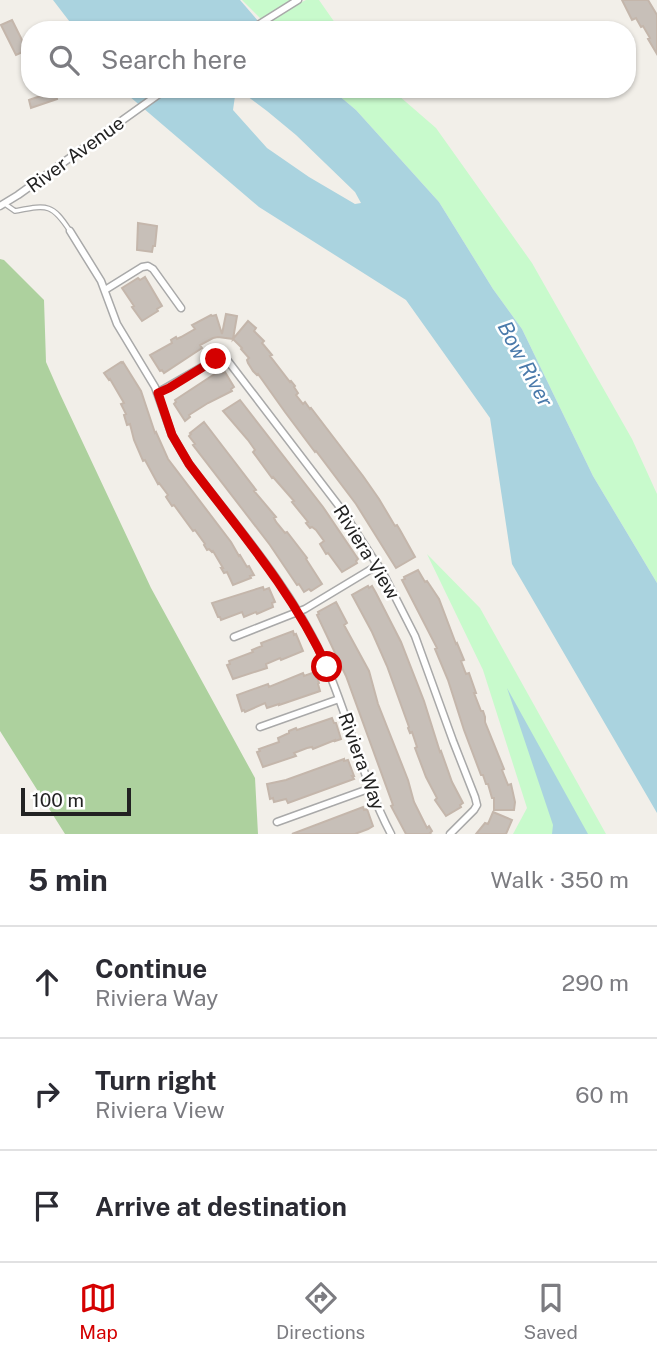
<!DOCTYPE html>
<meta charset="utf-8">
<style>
body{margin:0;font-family:"Public Sans",sans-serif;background:#f7f7f7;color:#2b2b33}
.scale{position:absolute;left:21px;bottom:18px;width:110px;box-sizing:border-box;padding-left:7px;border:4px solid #222;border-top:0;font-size:19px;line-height:24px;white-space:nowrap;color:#222;-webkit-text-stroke:5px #fff;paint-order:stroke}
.stop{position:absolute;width:21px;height:21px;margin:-16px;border:5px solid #d40000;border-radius:50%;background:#fff}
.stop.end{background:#d40000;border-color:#fff;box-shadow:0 2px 7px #0008}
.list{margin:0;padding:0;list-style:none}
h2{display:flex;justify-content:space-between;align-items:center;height:91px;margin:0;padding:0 28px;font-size:30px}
h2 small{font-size:23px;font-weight:400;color:#7c7c81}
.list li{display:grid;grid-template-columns:46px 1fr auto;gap:21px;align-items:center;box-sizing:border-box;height:112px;padding:0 28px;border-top:2px solid #e1e1e2}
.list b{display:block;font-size:26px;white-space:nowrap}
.list p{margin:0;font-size:23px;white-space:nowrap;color:#7c7c81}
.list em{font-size:23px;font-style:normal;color:#7c7c81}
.icon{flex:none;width:38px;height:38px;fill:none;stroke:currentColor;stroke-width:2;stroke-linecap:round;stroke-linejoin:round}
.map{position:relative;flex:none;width:657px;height:834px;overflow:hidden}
.search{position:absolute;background:#fff;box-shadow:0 2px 5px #0004;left:21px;right:21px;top:21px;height:77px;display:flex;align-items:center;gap:18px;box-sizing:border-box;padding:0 24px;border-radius:28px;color:#7c7c81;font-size:26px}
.sheet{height:427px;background:#fff}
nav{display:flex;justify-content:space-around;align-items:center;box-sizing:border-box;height:98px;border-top:2px solid #e1e1e2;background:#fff;font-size:19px;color:#7c7c81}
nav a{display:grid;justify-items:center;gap:4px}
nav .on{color:#d40000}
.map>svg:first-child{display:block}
</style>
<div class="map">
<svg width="657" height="834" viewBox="0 0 657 834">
<rect width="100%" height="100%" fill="#f2efe9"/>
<path fill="#add19e" d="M0 259 4 260 44 300 46 362 60 394 151 588 255 778 258 834H65L0 731Z"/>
<path fill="#c8facc" d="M242 0H299L275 15 306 0H319L340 30H268L263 21Z
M331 89H391L436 128 532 263 632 439 657 494V583L593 476 522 329 493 289 439 202 356 110Z
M427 554 480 608 606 834H513L527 808 483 670Z"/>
<path fill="#aad3df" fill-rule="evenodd" d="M53 0H240L266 30H76Z
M123 89H331L356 110 439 202 493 289 522 329 593 476 657 583V813L512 564 490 418 406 300 259 207 129 96ZM235 96H247L267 111 296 135 355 192 361 203 355 204 309 177 267 148 233 110Z
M507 688 588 834H552L553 825Z"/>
<path fill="#c7bfb8" stroke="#c4b6ab" stroke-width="2" d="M622 0H648L657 15V54L648 39 650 38 643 26 641 27 636 18 632 20Z
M12 20 27 50 16 55 1 25Z
M55 91 57 99 31 108 29 100Z
M138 223 157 226 155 246H153L152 252 137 250Z
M145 277 162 306 157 309 158 311 142 321 132 307 134 306 122 288 138 278 140 280Z
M226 314 237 316 233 339 248 321 256 328 254 331 264 341 262 343 272 355 270 356 290 382 291 381 295 386 294 387 298 393 296 395 303 404 305 402 310 409 311 408 363 476 379 499 395 526 397 525 400 530 415 557 396 568 356 504 316 451 315 452 285 412 258 374 257 375 253 371 248 363 247 360 249 358 241 349 242 348 233 339 218 337 213 338 200 345 202 348 164 373 162 370 160 371 150 355 172 343 171 340 176 337 177 339 181 337 195 329 192 325 211 315 212 316 216 315 222 334Z
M121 362 122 363 123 362 141 391 155 433 156 432 168 459 231 542 239 556 240 555 247 567 249 566 254 575 250 576 251 578 233 585 227 572 224 573 221 568H223L213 551 212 552 209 549 207 550 204 545 205 544 195 530 193 531 174 505 172 506 166 497 168 495 159 483 158 484 145 460 143 461 134 440 130 424 127 425 124 415 126 414 121 404 124 403 110 379 109 380 104 373Z
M221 370 223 373 225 372 234 387 231 389 232 391 208 403 189 415 190 417 185 421 174 404 176 402 175 400Z
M240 400 323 507 358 559 356 561 357 563 342 572 328 553 326 554 320 544 324 541 316 530 312 527 310 528 306 523 308 522 292 502 294 501 273 477 272 478 253 452 255 450 248 440 223 411Z
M204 422 256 490 254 491 276 517 274 518 276 522 285 533 287 532 307 558 306 559 322 584 311 591 309 589 304 592 299 584 297 585 270 545 193 445 195 444 189 436 191 434 190 433Z
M418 570 425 582 427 581 439 599 456 644 457 643 464 660 461 661 466 674 469 673 476 693H474L481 711H483L485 717V722L504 769 502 770 508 785 511 784 515 802 514 810H494V798H492L488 784H486L483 775H481L464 730 448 680 435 649 437 648 402 580 405 579 404 577Z
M368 586 369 588 372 586 376 593 401 642 424 701 440 752 441 751 452 782 463 803 460 805 461 807 446 816 435 800 437 798 426 777 415 748 417 747 412 732 410 733 408 728 409 727 387 666 372 632 352 595Z
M263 587 264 590 269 588 275 602 272 603 273 607 257 614 256 612 244 617 242 612 221 620 220 617H218L212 603Z
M336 602 347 623 344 625 369 671 378 704 408 780 414 802 427 828 429 826 432 831 430 833 431 834H406L391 806 393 805 346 676 317 615 319 614 318 612Z
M293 631 294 635 296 634 303 651 281 660 280 658 266 664 267 668 233 679 227 665 230 664 229 661 253 652 252 650 262 646 261 643Z
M315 672 319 683 318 684 320 691 279 705V704L267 708 265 703 245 712 244 710 242 711 237 695 268 684 269 687 303 673 304 676Z
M332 718 334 723H336L341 739 335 741V740L313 749 312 747 307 748 294 753 296 756 263 767 257 752 260 751 259 749 279 742 278 738 289 733V731L296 728 297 730Z
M344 759V761L348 760 354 776H352L354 779 288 803 286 799 274 802 273 798 270 799 267 784 286 780Z
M363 807 364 810 367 809 373 826 368 829 355 834H292Z
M493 812 512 820 506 834H476L485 823 488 824Z"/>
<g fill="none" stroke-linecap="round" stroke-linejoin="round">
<defs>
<path id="lane" d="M5 204 15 211C47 205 52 203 70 231"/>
<path id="street" d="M250 30 298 0
M0 206 18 195 166 89
M70 231 101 281 117 324 155 387 172 435 189 464C235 525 288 584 321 654 348 712 361 777 391 834
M105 290 142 267 148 266 153 269 181 308
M157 393 216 359 222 358 228 361 342 510 385 577 415 636 453 741 475 797 477 805 474 810 450 834
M234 637 305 609 378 565
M260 727 339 699
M277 822 371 788"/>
</defs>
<use href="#lane" stroke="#a9a9a9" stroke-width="6"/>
<use href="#street" stroke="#a9a9a9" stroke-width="9"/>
<use href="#lane" stroke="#fff" stroke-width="3.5"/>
<use href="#street" stroke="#fff" stroke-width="6"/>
</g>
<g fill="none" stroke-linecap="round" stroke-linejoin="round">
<path stroke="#d40000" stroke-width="9" d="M216 359 169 388 158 393 172 435 189 464C238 529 293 592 327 667"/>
</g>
<g text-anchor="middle" stroke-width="5" stroke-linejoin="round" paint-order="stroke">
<g font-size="19" fill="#222" stroke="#fff">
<text transform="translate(75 154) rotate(-36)" y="7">River Avenue</text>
<text transform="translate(367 552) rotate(58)" y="7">Riviera View</text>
<text transform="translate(362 761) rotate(70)" y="7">Riviera Way</text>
</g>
<g font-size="21" font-style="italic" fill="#4a7aab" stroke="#fff">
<text transform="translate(525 364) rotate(62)" y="7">Bow River</text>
</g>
</g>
</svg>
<div class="scale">100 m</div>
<div class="stop" style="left:327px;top:667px"></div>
<div class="stop end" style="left:216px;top:359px"></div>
<div class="search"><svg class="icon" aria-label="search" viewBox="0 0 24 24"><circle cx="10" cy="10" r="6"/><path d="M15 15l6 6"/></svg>Search here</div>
</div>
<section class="sheet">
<h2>5 min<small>Walk · 350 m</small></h2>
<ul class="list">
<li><svg class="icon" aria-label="ahead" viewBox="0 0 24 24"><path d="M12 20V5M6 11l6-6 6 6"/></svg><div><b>Continue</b><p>Riviera Way</p></div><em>290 m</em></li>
<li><svg class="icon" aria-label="right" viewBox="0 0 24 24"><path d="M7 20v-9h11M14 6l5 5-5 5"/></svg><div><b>Turn right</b><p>Riviera View</p></div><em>60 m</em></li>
<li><svg class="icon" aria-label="arrive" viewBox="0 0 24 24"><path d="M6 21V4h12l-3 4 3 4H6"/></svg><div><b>Arrive at destination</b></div></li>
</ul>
</section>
<nav>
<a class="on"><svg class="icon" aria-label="map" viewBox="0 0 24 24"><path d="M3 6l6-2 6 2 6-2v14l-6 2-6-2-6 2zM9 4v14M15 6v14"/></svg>Map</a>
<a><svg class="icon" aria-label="directions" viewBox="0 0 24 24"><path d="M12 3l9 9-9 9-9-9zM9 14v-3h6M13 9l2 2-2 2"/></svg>Directions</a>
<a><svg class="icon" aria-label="saved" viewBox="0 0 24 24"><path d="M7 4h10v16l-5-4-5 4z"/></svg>Saved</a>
</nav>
